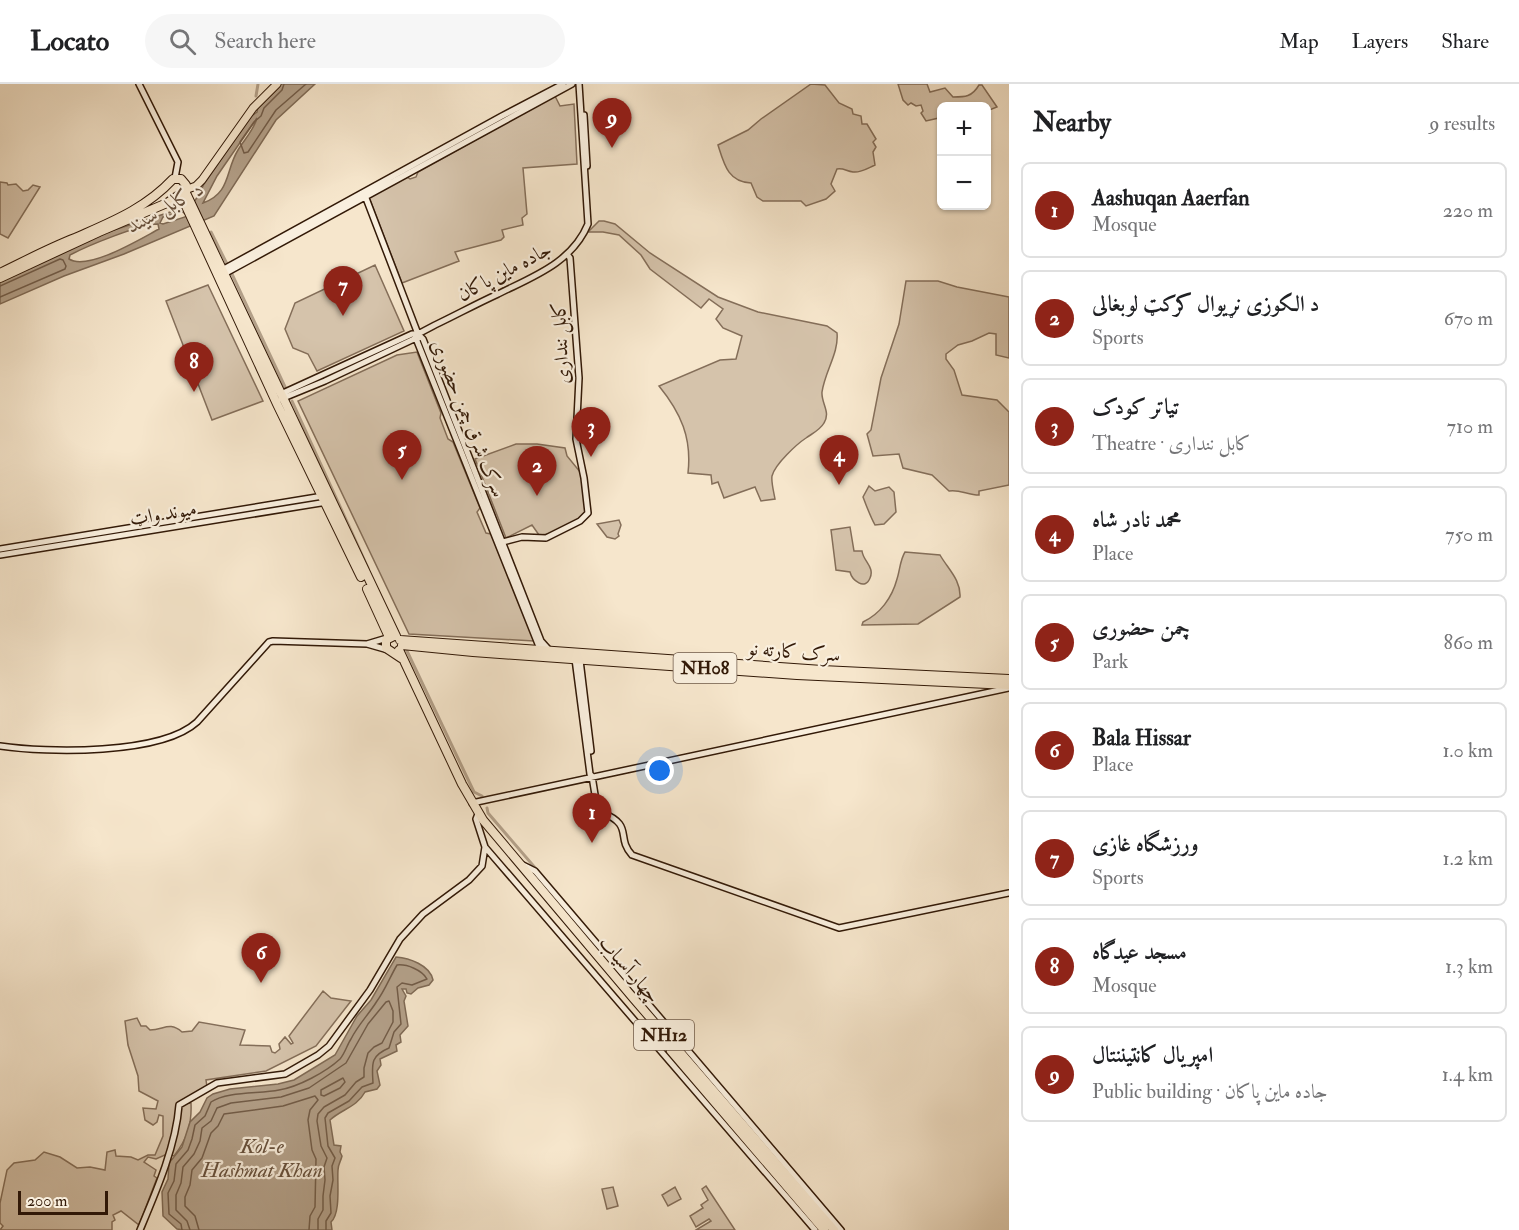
<!DOCTYPE html>
<meta charset="utf-8">
<style>
body{margin:0;font-family:"IM FELL Double Pica",Amiri,serif;background:#f6f6f6;color:#202124}
.controls{position:absolute;right:18px;top:18px;display:grid;overflow:hidden;border-radius:9px;box-shadow:0 2px 4px #0004}
.controls button{width:54px;height:54px;display:grid;place-items:center;padding:0;border:0;border-bottom:2px solid #e0e0e0;background:#fff;color:#202124;font:30px sans-serif}
.scale{position:absolute;left:18px;bottom:15px;width:90px;box-sizing:border-box;padding-left:6px;border:3px solid #321907;border-top:0;font-size:16px;line-height:21px;white-space:nowrap;color:#321907;-webkit-text-stroke:4px #f9efde;paint-order:stroke}
.you{position:absolute;left:660px;top:687px;width:21px;height:21px;margin:-15px;border:4px solid #fff;border-radius:50%;background:#1a73e8;box-shadow:0 0 0 9px #1a73e833}
.badge{display:grid;place-items:center;width:39px;height:39px;border-radius:50%;background:#8f2418;color:#fff;font-size:20px;font-weight:700}
.pin{position:absolute;translate:-50% -50px;filter:drop-shadow(0 2px 3px #0008)}
.pin::after{content:'';position:absolute;top:32px;width:21px;height:18px;background:inherit;clip-path:polygon(0 0,100% 0,50% 100%)}
.list{margin:0;padding:0;list-style:none}
h2{display:flex;justify-content:space-between;align-items:center;height:78px;margin:0;padding:0 24px;font-size:26px}
h2 small{font-size:20px;font-weight:400;color:#757577}
.list li{display:grid;grid-template-columns:39px 1fr auto;gap:18px;align-items:center;box-sizing:border-box;height:96px;margin:0 12px 12px;padding:0 12px;border:2px solid #e0e0e0;border-radius:9px}
.list b{display:block;font-size:22px;white-space:nowrap}
.list p{margin:0;font-size:20px;white-space:nowrap;color:#757577}
.list em{font-size:20px;font-style:normal;color:#757577}
.icon{flex:none;width:33px;height:33px;fill:none;stroke:currentColor;stroke-width:2;stroke-linecap:round;stroke-linejoin:round}
.map{position:relative;flex:none;width:1009px;height:1146px;overflow:hidden}
header{display:flex;align-items:center;gap:36px;box-sizing:border-box;height:84px;padding:0 30px;background:#fff;border-bottom:2px solid #e0e0e0}
header strong{font-size:28px}
nav{display:flex;gap:33px;margin-inline-start:auto;font-size:21px}
.search{width:420px;height:54px;background:#f6f6f6;display:flex;align-items:center;gap:15px;box-sizing:border-box;padding:0 21px;border-radius:33px;color:#757577;font-size:22px}
main{display:flex}
aside{flex:1;background:#fff}
.map>svg:first-child{display:block}
</style>
<header>
<strong>Locato</strong>
<div class="search"><svg class="icon" aria-label="search" viewBox="0 0 24 24"><circle cx="10" cy="10" r="6"/><path d="M15 15l6 6"/></svg>Search here</div>
<nav><a>Map</a><a>Layers</a><a>Share</a></nav>
</header>
<main>
<div class="map">
<svg width="1009" height="1146" viewBox="0 0 1009 1146">
<rect width="100%" height="100%" fill="#f6e6cc"/>
<filter id="stains"><feTurbulence type="fractalNoise" baseFrequency=".00333" numOctaves="4"/><feColorMatrix values="0 0 0 0 .2 0 0 0 0 .09 0 0 0 0 .02 0 0 0 .5 -.17"/></filter>
<radialGradient id="worn" r=".72"><stop offset=".6" stop-color="#630" stop-opacity="0"/><stop offset="1" stop-color="#630" stop-opacity=".3"/></radialGradient>
<path fill="#d5c3ab" stroke="#846e59" stroke-width="1.5" d="M811 0 825 1 839 19 852 25 853 30 861 32 862 40H867L876 55 873 58 876 63 873 68 875 81C868 84 861 89 853 88 846 87 844 84 837 85L831 100 835 107 826 115 806 122 801 117H763L757 113 751 99C728 98 724 80 718 61L748 46 761 35Z
M898 0H927L930 8 945 4 953 13C965 13 972 13 979 1H982L997 23 987 27 986 22H942L941 40 939 34 926 37 921 29 923 27 921 21 916 22 911 19 908 21 903 16Z
M555 12 560 22 574 20 577 80 523 84 527 130 522 134 523 141 502 146 504 153 501 156 455 168 459 177 402 199 369 113 407 93 410 95 416 93 418 88Z
M0 98 7 99 8 101 16 100 23 107 28 106 33 101 40 103 8 154 0 150Z
M599 137H604L615 140 650 169 718 213 758 228 827 242 837 249C839 269 825 287 822 308 821 319 831 328 824 339 820 346 813 349 806 354 797 360 775 380 772 392 771 398 774 409 775 415L761 417 755 403 724 414 718 398 712 400 711 391 688 389C692 354 681 329 659 302L720 276 736 275 742 252 723 244 716 235 723 225 709 215 701 224 650 185 641 171 619 151 603 148H588Z
M375 181 404 247 317 287 308 270 293 264 285 245 295 219Z
M906 197H938L957 203 1009 213V274L996 271V250L989 249 972 257 958 261 946 270V275L954 286 962 311 997 316 1009 328V401L979 407V411C968 411 959 405 949 407L932 391 903 384 899 370 873 372 867 350 871 346 881 294 899 240Z
M208 201 263 317 212 336 166 217Z
M417 268 441 329 440 334 448 355 453 358 480 424 477 428 486 449 491 450 534 557 409 550 298 317 397 271Z
M516 360H537L565 364 567 372 581 389 586 424C583 439 553 451 539 451L532 441 506 454 475 375Z
M869 402 875 407 889 403 894 408 896 428 884 440 875 441C870 432 867 423 863 413Z
M619 436 621 441 618 450 619 452 615 455 607 453 597 440Z
M850 443 854 467H862C863 477 875 483 870 494 865 507 852 496 850 488L836 486 831 446Z
M905 468 940 471C948 485 961 496 960 513L918 540 862 541 863 538C880 530 892 514 897 495 900 486 900 476 905 468Z
M323 907 331 914 351 917 316 962 266 987 206 996 207 1003 183 1020 191 1019C192 1041 187 1055 174 1072L167 1070 156 1075 148 1073 144 1078 156 1086 154 1092 157 1094 139 1141 121 1127 113 1131 115 1136 112 1138V1146H0L3 1142 0 1139V1119L7 1086 14 1079 35 1076 44 1068 60 1073 77 1084 90 1083 105 1086 107 1068 115 1066 116 1072 131 1073 138 1076 148 1071H155L163 1052V1032L159 1031 157 1038 153 1041 145 1036 143 1024 156 1025 158 1017 139 1007 138 992 128 961 125 937 137 934 141 942H146L150 946C164 946 169 937 182 948L192 947 199 938 245 946 240 961 270 962 272 968 275 969 280 965 279 960 285 953 291 960 293 959 289 952Z
M706 1102 735 1146H696L711 1137 709 1135 696 1143 690 1132 703 1124 701 1121 708 1116 702 1105Z
M613 1103 618 1122 607 1125 602 1105Z
M675 1103 681 1115 668 1122 662 1111Z"/>
<path fill="#b3a089" stroke="#7f6a55" stroke-width="1.5" fill-rule="evenodd" d="M280 0H315L276 36 214 132 124 170 64 192 0 220V197L98 151 183 124 194 118 198 112 204 100 250 33 257 28 258 22ZM257 34C254 46 244 56 238 66 225 87 231 109 203 119L217 92ZM183 128 186 131 185 133 163 140 160 139 163 133ZM158 140 159 145C140 155 88 187 69 175L70 171C87 162 140 140 158 140Z
M396 873C409 874 430 881 433 896L429 901 418 904 411 910 407 909 406 905H402L406 912 404 917 408 942 400 951 401 958 396 961 397 967 380 975 381 981 377 987 380 1001 377 1005 365 1008C357 1023 342 1025 330 1036L334 1061 341 1062 340 1068 342 1072C341 1077 338 1080 338 1086 337 1099 341 1129 331 1138L332 1146H184L177 1145 163 1132 162 1108 168 1095 169 1079 182 1063 190 1038 200 1028 207 1014 213 1010 230 1005 278 1000 294 996 335 971 357 932 371 916Z"/>
<g fill="none" stroke-linecap="round" stroke-linejoin="round">
<path stroke="#725c48" stroke-width="1.5" d="M284 0 282 6 264 24 261 32 254 38 240 58 244 69 248 68 276 26 306 0
M0 202 60 175 63 176 66 182 65 185 0 213
M343 994 345 998 340 1004 324 1012 321 1011V1006Z
M182 1146 181 1140 169 1130 168 1109 174 1097 176 1080 188 1066 192 1055 195 1041 205 1032 211 1018C227 1007 260 1010 279 1006 298 1003 326 988 340 975 345 969 347 961 351 955 358 941 369 930 377 917 385 906 390 893 397 881 407 880 422 886 427 895L412 901 402 899 397 903 401 940 394 948 389 964C370 972 372 980 373 999L362 1003 349 1017 328 1029 325 1034 328 1062 335 1074 332 1082 333 1096 330 1112 331 1129 326 1137V1146
M190 1146 187 1137 176 1126V1111L181 1099 183 1083 194 1070 200 1057 202 1044 211 1037 217 1024 231 1019 281 1013 309 1004 346 979 368 940 386 918 389 917 393 927V938L382 959 374 963 368 969 364 984V993L356 998 345 1011 324 1023 318 1030 317 1037 321 1062 327 1074 324 1083 325 1096 323 1112V1126L318 1135V1146
M199 1146 195 1132 185 1122V1113L190 1101 192 1086 202 1074 211 1049 218 1042 224 1030 283 1022 315 1012 318 1016 310 1026 308 1036 312 1066 316 1075 315 1123 310 1132 309 1146"/>
<path stroke="#b3a089" stroke-width="3" d="M256 12 258 0
M211 148 227 180
M231 188 286 305
M292 317 368 484
M407 567 474 708 482 712
M487 724 488 729 537 786
M754 1041 787 1079"/>
<defs>
<path id="secondary" d="M139 0 178 78 175 94
M584 31 587 82
M364 109 418 250 423 255 541 557 550 567
M222 186 502 32 563 0
M224 190 572 0
M418 252 417 257 538 560 542 566
M283 309 412 250H418
M281 315 325 297 414 255 418 250 435 241C456 231 476 220 498 210 532 193 572 179 588 140L579 0
M499 459 522 453 546 454 580 437 588 429 584 394 576 355 579 294 570 174 567 170
M0 465 323 412
M0 471 327 418
M367 560 387 554
M575 575 590 690 592 692 596 717 601 728C635 742 615 752 632 771L839 844 1009 809
M580 576 591 667
M0 662C47 669 161 671 197 638L269 558 273 557 367 560 388 566
M472 719 1009 604
M485 763 815 1146
M521 780 535 787 841 1146
M140 1146C156 1108 176 1062 179 1021L217 999 285 990 318 971 329 962 370 906 400 855 423 830 469 796 482 782 485 763 476 735 478 730"/>
<path id="primary" d="M185 106 196 102 202 96 253 24 277 0"/>
<path id="highway" d="M185 107 396 552
M179 112 185 120 277 320 361 493
M0 189C25 177 49 164 75 154 111 138 145 125 173 95H181L186 101 185 107 167 119 99 148 0 194
M367 505 389 553
M394 552 386 556V564L401 574
M400 556 822 586 1009 595
M402 561 473 568 797 591 1009 601
M399 566 462 700 483 736 634 915 834 1146
M671 967 824 1146"/>
</defs>
<use href="#secondary" stroke="#321907" stroke-width="8"/>
<use href="#primary" stroke="#321907" stroke-width="9"/>
<use href="#highway" stroke="#321907" stroke-width="10"/>
<use href="#secondary" stroke="#f9efde" stroke-width="5"/>
<use href="#primary" stroke="#f6e6cc" stroke-width="7"/>
<use href="#highway" stroke="#f6e6cc" stroke-width="8"/>
</g>
<g text-anchor="middle" stroke-width="4.5" stroke-linejoin="round" paint-order="stroke">
<g fill="#f9efde" stroke="#6e5948" stroke-width="1.5">
<rect x="673.5" y="569" width="63" height="30" rx="4.5"/>
<rect x="634" y="936" width="60" height="30" rx="4.5"/>
</g>
<g font-size="18" font-weight="bold" fill="#321907">
<text x="705" y="590">NH08</text>
<text x="664" y="957">NH12</text>
</g>
<g font-size="20" fill="#321907" stroke="#f9efde">
<text transform="translate(504 187) rotate(-28)" y="7">جاده ماین پاکان</text>
<text transform="translate(560 259) rotate(-93)" y="7">کابل ننداری</text>
<text transform="translate(469 334) rotate(68)" y="7">سرک شرق چمن حضوری</text>
<text transform="translate(163 429) rotate(-9)" y="7">میوند واټ</text>
<text transform="translate(794 567) rotate(4)" y="7">سرک کارته نو</text>
<text transform="translate(630 885) rotate(49)" y="7">چهار آسیاب</text>
</g>
<g font-size="21" font-style="italic" fill="#664f3b" stroke="#f9efde">
<text transform="translate(165 123) rotate(-29)" y="7">د کابل سيند</text>
<text x="262" y="1069">Kol-e<tspan x="262" dy="24">Hashmat Khan</tspan></text>
</g>
</g>
<rect width="100%" height="100%" filter="url(#stains)"/>
<rect width="100%" height="100%" fill="url(#worn)"/>
</svg>
<div class="controls">
<button>+</button>
<button>−</button>
</div>
<div class="scale">200 m</div>
<div class="you"></div>
<div class="pin badge" style="left:592px;top:759px">1</div>
<div class="pin badge" style="left:537px;top:412px">2</div>
<div class="pin badge" style="left:591px;top:373px">3</div>
<div class="pin badge" style="left:839px;top:401px">4</div>
<div class="pin badge" style="left:402px;top:396px">5</div>
<div class="pin badge" style="left:261px;top:899px">6</div>
<div class="pin badge" style="left:343px;top:232px">7</div>
<div class="pin badge" style="left:194px;top:308px">8</div>
<div class="pin badge" style="left:612px;top:64px">9</div>
</div>
<aside>
<h2>Nearby<small>9 results</small></h2>
<ul class="list">
<li><span class="badge">1</span><div><b>Aashuqan Aaerfan</b><p>Mosque</p></div><em>220 m</em></li>
<li><span class="badge">2</span><div><b>د الکوزی نړیوال کرکټ لوبغالی</b><p>Sports</p></div><em>670 m</em></li>
<li><span class="badge">3</span><div><b>تیاتر کودک</b><p>Theatre · کابل ننداری</p></div><em>710 m</em></li>
<li><span class="badge">4</span><div><b>محمد نادر شاه</b><p>Place</p></div><em>750 m</em></li>
<li><span class="badge">5</span><div><b>چمن حضوری</b><p>Park</p></div><em>860 m</em></li>
<li><span class="badge">6</span><div><b>Bala Hissar</b><p>Place</p></div><em>1.0 km</em></li>
<li><span class="badge">7</span><div><b>ورزشگاه غازی</b><p>Sports</p></div><em>1.2 km</em></li>
<li><span class="badge">8</span><div><b>مسجد عیدگاه</b><p>Mosque</p></div><em>1.3 km</em></li>
<li><span class="badge">9</span><div><b>امپریال کانتیننتال</b><p>Public building · جاده ماین پاکان</p></div><em>1.4 km</em></li>
</ul>
</aside>
</main>
